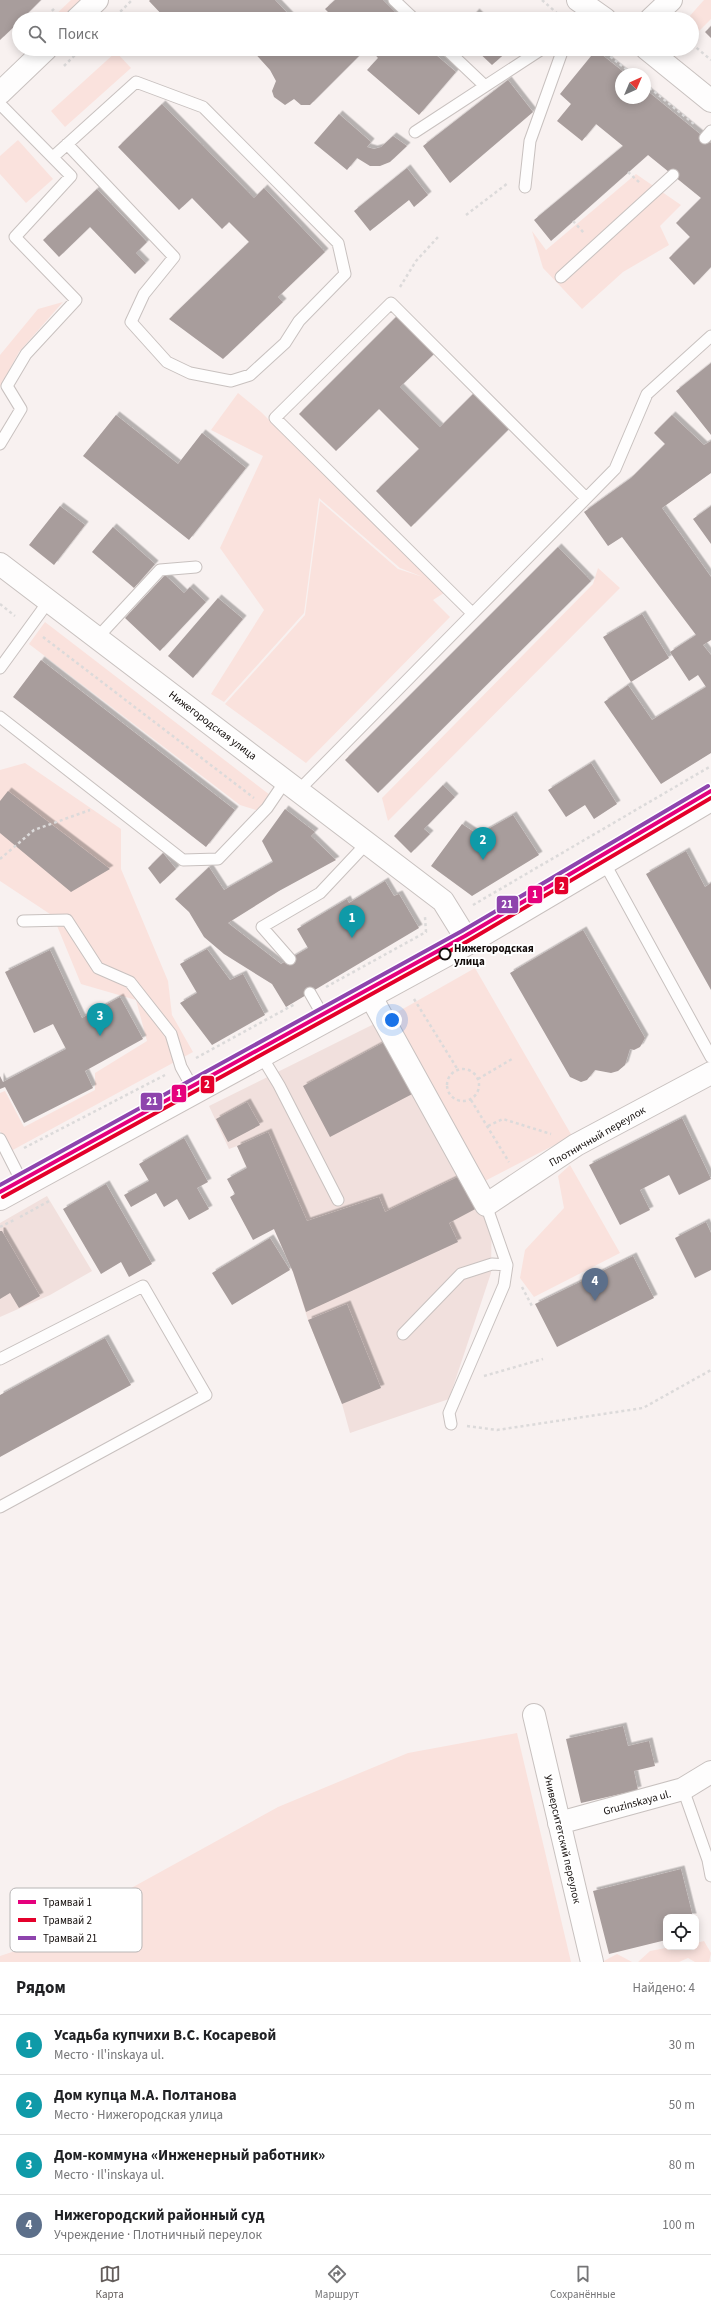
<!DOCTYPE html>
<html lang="ru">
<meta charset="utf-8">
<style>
body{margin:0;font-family:"Source Sans 3",sans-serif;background:#f2f2f2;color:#202124}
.controls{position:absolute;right:12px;bottom:12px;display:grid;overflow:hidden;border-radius:8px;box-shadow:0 2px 10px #0003}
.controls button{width:36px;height:36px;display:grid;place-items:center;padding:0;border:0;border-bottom:1px solid #e0e0e0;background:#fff;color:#202124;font:20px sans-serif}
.compass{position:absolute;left:615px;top:68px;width:36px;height:36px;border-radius:50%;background:#fff;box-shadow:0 2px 10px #0003;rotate:44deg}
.you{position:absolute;left:392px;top:1020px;width:14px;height:14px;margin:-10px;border:3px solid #fff;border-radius:50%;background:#1a73e8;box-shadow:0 0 0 6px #1a73e833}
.badge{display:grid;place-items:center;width:26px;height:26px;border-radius:50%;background:#635d5b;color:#fff;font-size:13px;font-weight:700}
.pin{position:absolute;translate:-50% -33px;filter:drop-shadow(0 1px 2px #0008)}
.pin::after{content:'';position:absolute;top:21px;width:14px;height:12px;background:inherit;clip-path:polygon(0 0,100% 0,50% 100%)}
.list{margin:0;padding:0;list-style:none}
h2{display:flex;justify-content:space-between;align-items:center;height:52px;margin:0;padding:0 16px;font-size:17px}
h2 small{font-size:13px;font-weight:400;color:#757577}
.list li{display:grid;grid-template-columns:26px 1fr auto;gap:12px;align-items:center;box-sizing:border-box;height:60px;padding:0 16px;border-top:1px solid #e0e0e0}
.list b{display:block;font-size:15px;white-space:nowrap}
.list p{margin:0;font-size:13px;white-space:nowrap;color:#757577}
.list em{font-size:13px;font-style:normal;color:#757577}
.icon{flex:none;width:22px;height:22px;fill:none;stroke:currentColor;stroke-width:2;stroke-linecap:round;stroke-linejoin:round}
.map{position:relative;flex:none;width:711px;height:1962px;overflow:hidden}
.search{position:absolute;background:#fff;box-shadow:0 2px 10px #0003;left:12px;right:12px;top:12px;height:44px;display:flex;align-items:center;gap:10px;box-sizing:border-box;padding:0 14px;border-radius:22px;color:#757577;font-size:15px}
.sheet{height:292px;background:#fff}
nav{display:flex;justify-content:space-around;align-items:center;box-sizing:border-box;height:56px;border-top:1px solid #e0e0e0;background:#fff;font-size:11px;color:#757577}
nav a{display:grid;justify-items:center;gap:2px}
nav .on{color:#635d5b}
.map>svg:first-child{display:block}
</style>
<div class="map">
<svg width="711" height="1962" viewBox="0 0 711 1962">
<defs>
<filter id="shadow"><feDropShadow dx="3.5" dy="-3.5" stdDeviation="0" flood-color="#0004"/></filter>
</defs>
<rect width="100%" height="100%" fill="#f8f1f0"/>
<path fill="#f1e0dd" d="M386 1018 492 1208 491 1273 449 1399 350 1433 342 1404 308 1320 293 1272 237 1146 229 1149 209 1106Z
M47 1196 92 1271 50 1295 0 1317V1223Z"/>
<path fill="#fae2dd" d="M71 0H88L68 19H51Z
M704 0H711V19L699 31 692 27V19H687Z
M116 52 131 68 65 127 51 111Z
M18 140 53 179 26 203 0 174V156Z
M636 174 681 205 660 226 669 245 623 272 582 309 543 268 532 231 546 250Z
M63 302 19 352 0 387V355L38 309Z
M238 393 261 412 429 579 447 591 433 600 450 617 306 763 225 704 305 615 320 501 398 569 423 577 400 568 319 498 304 613 224 702 211 694 264 610 220 548 263 456 211 430Z
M598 568 620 588 388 821 382 798 593 584Z
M45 622 270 795 259 811 240 805 29 644Z
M25 763 121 829V869L168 981 172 1015 193 1052 11 1151 0 1131V1093L5 1091 24 1127 95 1090V1073L147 1041 136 1000 81 984 53 916 0 881V770Z
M475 968 572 1136 481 1183 387 1018Z
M570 1165 620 1253 534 1297 520 1278 525 1250 564 1208 558 1176Z
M517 1733 571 1962H0V1956L81 1929 104 1903 278 1807 408 1753Z
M704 1941 711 1953 709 1962H695L688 1958 679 1962H638L650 1951 671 1947H696V1943Z
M617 1954 632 1962H602Z"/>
<path fill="#a89d9c" filter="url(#shadow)" d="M0 0H41L22 19H19V22L0 40Z
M150 0H275L293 19H223L216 12 210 19H166L149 1Z
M335 0H383L399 16 396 19H325L330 14 325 9Z
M476 12 483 19H470Z
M711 26V38L705 32Z
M251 49H366L310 105H301L294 99 285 105 274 97 272 91 276 81 270 70Z
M370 49H429L456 72 419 115 367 70 378 58Z
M475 49H510L492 65Z
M596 50 626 74H621V98H645V89L711 143V267L694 285 669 258 690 237 676 223 701 198 648 155 551 241 534 220 623 146 596 124 582 141 557 121 571 104 560 94Z
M508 80 533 112 450 183 423 146Z
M162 104 254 198 264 188 325 252 278 297 283 302 223 359 169 319 249 242 229 222 222 229 192 198 179 210 118 147Z
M339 114 371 142 367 147 374 149 381 147 393 136 407 146 390 162 380 166H370L357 158 347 170 314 143Z
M407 168 428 195 414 207 409 200 370 231 354 211Z
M97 189 147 242 136 253 146 263 135 274 90 227 59 257 43 240Z
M398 315 435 353 400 387 440 427 475 392 510 428 411 527 376 491 419 449 379 409 336 451 299 414Z
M711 363V435L676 391Z
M116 415 178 464 202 433 246 468 189 540 83 456Z
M672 415 704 445 711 441V473L662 508 711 577V640L703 645 711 655V753L661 784 604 702 628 685 652 720 706 687 698 675 689 681 670 652 696 635 622 537 608 546 584 512 631 478 665 444 654 433Z
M60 506 85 525 54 565 29 545Z
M711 506V544L693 519Z
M113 527 155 564 134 588 92 552Z
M558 547 591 581 378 793 345 760Z
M165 575 184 593 190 587 206 602 160 651 125 618Z
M218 598 243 619 193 678 168 656Z
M642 614 669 658 631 682 603 637Z
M41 660 235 810 206 847 13 697Z
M591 763 617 804 594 819 585 805 566 817 548 790Z
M443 785 455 797 424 829 430 834 411 853 394 836Z
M8 791 110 869 71 892 0 833V801Z
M285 809 315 832 311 836 336 860 279 891 228 923 281 964 308 948 297 929 347 899 349 903 385 881 394 896 399 894 419 928 286 1007 272 984 224 954 204 937 189 912 175 899 209 867 224 890 273 862 262 841Z
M513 815 539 855 472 896 431 866 462 824 474 832 481 833Z
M686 851 705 887 711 883V990L646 874Z
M163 853 176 869 160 884 148 868Z
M583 930 645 1038 640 1047 634 1050 630 1049 625 1065 618 1071 611 1073 595 1070 587 1080 581 1082 570 1077 510 973Z
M207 949 230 980 243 974 265 1015 212 1045 180 1003 197 993 180 964Z
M50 950 82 1018 120 997 143 1039 85 1071 93 1088 24 1123 5 1087 0 1089V1076L3 1082 66 1049 53 1024 34 1033 5 972Z
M390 1039 418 1091 330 1137 303 1086Z
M247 1102 260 1125 228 1142 216 1119Z
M682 1118 711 1179 679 1195 669 1175 640 1190 650 1210 620 1225 589 1165Z
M268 1132 307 1221 379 1197 385 1212 464 1174 481 1206 449 1223 458 1242 306 1312 293 1272 274 1229 253 1240 230 1197 235 1194 227 1179 247 1168 237 1146Z
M184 1138 208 1182 197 1188 209 1209 189 1220 177 1199 164 1207 156 1193 131 1207 124 1195 149 1181 139 1164Z
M106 1184 152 1264 129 1277 121 1262 101 1274 63 1209Z
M706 1222 711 1233V1270L695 1278 675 1238Z
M0 1231H2L40 1296 19 1308 10 1293 0 1299Z
M270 1238 290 1270 232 1305 212 1273Z
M633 1256 654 1298 557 1347 535 1304Z
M347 1304 381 1388 342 1404 308 1320Z
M105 1338 131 1385 0 1457V1395Z
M623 1726 628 1746 649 1741 655 1766 634 1771 638 1790 581 1803 566 1739Z
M681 1869 693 1917H666V1940L609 1954 593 1891Z"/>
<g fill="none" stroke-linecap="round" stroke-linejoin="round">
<defs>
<path id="service" d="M394 0 414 19
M446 49 485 86
M0 104 71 176 15 237 76 300 26 354 7 386 21 409 0 444
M415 132 542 49
M705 138 711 131
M53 157 136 82 203 107 338 243 345 274 299 321 285 343 250 375 231 381 190 373 167 362 131 322 144 294 174 257 67 144
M525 187 530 141 563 49
M561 277 673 175
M472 613 275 418 391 303 585 497
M97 638 160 570 196 567
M0 668 48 602
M0 717 183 860 218 859 267 808 286 780
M299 790 615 469 647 394 711 336
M605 864 711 1057
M23 921 67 920 98 968 130 982 171 1034 181 1067 196 1094
M290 959 262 927 320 893 367 843
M310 993 326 1021
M262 1057 279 1085 338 1200
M0 1139 24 1186
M403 1334 461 1274 492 1264 507 1265
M0 1359 143 1286 206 1395 0 1507
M451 1424 449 1413 504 1285 507 1265 486 1205
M683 1789 708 1860 711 1876"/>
<path id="minor" d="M578 0 605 19
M77 19 97 0
M651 19 671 0
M647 49 711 101
M0 93 46 49
M0 564 443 901 469 943
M371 997 486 1205 576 1145 711 1073
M534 1715 592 1962
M559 1823 683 1789 711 1772"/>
<path id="tertiary" d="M0 1199 469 943 711 800"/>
</defs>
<use href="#service" stroke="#c8c1bf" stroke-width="13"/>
<use href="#minor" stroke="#c8c1bf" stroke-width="24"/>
<use href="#tertiary" stroke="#c8c1bf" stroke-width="24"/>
<path stroke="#dcdada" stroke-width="2.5" stroke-dasharray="3 3" stroke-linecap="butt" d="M542 0 558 14
M116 16 132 0
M43 19 56 7
M692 44 711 60
M601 49 632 74
M64 66 81 49
M645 84 694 124
M628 172 640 183
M466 215 508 183
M573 221 584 233
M400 287 416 261 438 237
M0 604 15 616
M43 637 254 798
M0 859 34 830 90 810
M473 905 711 766
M326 987 426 932 425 917
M414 999 458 1070
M196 1058 295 1004
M447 1085a16 16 0 1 1 32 0a16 16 0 1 1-32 0Z
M478 1079 512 1059
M471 1100 509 1162
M488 1126 503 1119 551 1134
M24 1148 165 1075
M20 1217 51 1200
M0 1227 14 1220
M522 1287 533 1308
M484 1376 543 1359
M467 1426 497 1430 643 1408 711 1370"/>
<use href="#service" stroke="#fefdfd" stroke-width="11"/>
<use href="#minor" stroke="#fefdfd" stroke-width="22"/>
<use href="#tertiary" stroke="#fefdfd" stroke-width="22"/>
<defs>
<path id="tram-1" d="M0 1192 465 936 711 791"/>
<path id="tram-2" d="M3 1197 468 941 711 798"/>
<path id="tram-3" d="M0 1185 462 931 708 786"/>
</defs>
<use href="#tram-1" stroke="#fff" stroke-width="7"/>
<use href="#tram-2" stroke="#fff" stroke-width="7"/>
<use href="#tram-3" stroke="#fff" stroke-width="7"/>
<use href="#tram-1" stroke="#e5007d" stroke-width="4"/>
<use href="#tram-2" stroke="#e4002b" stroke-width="4"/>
<use href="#tram-3" stroke="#8e44ad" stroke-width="4"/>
</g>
<circle fill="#fff" stroke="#130d0b" stroke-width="2" cx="445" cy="954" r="5.5"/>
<g text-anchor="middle" stroke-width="4" stroke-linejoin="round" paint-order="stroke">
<g font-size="11" fill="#130d0b" stroke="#fff">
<text transform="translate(213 725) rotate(37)" y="4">Нижегородская улица</text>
<text transform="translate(597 1136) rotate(-30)" y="4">Плотничный переулок</text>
<text transform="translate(637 1802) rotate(-15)" y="4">Gruzinskaya ul.</text>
<text transform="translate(563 1839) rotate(77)" y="4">Университетский переулок</text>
</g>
<g font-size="11" font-weight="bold" fill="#130d0b" stroke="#fff" text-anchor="start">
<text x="454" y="952">Нижегородская<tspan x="454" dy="13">улица</tspan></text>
</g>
</g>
<rect x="10" y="1888" width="132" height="64" rx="6" fill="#fff" stroke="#b8b6b6" stroke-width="1"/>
<rect x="18" y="1900" width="18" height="4" fill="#e5007d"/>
<rect x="18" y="1918" width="18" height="4" fill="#e4002b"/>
<rect x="18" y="1936" width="18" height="4" fill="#8e44ad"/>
<g font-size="11" fill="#130d0b">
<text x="43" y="1906">Трамвай 1</text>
<text x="43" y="1924">Трамвай 2</text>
<text x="43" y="1942">Трамвай 21</text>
</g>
<g stroke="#fff" stroke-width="1.5">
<rect x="554" y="876" width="15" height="19" rx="4" fill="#e4002b"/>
<rect x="527" y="885" width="16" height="19" rx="4" fill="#e5007d"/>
<rect x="496" y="895" width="23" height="19" rx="4" fill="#8e44ad"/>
<rect x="200" y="1075" width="15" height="19" rx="4" fill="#e4002b"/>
<rect x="171" y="1084" width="16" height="19" rx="4" fill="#e5007d"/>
<rect x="140" y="1092" width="23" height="19" rx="4" fill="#8e44ad"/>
</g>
<g font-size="11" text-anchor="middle" font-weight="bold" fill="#fff">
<text x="562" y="890">2</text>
<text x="535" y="898">1</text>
<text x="507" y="908">21</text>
<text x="207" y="1088">2</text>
<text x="179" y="1097">1</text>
<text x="152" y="1105">21</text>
</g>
</svg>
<div class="controls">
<button><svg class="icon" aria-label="locate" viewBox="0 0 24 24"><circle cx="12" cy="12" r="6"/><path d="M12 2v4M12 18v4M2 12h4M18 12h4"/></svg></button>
</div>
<svg class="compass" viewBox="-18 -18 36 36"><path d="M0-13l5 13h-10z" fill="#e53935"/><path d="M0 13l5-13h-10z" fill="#757577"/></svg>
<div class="you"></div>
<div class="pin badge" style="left:352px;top:938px;background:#0f9aa8">1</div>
<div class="pin badge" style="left:483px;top:860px;background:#0f9aa8">2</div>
<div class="pin badge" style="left:100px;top:1036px;background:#0f9aa8">3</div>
<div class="pin badge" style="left:595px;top:1301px;background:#5c6f8a">4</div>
<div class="search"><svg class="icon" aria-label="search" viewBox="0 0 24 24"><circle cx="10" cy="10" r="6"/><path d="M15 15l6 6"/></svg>Поиск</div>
</div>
<section class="sheet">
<h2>Рядом<small>Найдено: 4</small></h2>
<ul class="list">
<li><span class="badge" style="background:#0f9aa8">1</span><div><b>Усадьба купчихи В.С. Косаревой</b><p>Место · Il'inskaya ul.</p></div><em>30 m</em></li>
<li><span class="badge" style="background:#0f9aa8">2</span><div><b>Дом купца М.А. Полтанова</b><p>Место · Нижегородская улица</p></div><em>50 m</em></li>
<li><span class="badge" style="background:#0f9aa8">3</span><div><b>Дом-коммуна «Инженерный работник»</b><p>Место · Il'inskaya ul.</p></div><em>80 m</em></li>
<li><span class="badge" style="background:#5c6f8a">4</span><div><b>Нижегородский районный суд</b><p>Учреждение · Плотничный переулок</p></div><em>100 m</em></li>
</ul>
</section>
<nav>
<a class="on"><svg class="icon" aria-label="map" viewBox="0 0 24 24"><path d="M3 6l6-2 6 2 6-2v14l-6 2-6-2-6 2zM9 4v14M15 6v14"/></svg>Карта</a>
<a><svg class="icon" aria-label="directions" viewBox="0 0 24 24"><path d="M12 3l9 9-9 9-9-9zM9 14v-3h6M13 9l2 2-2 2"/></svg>Маршрут</a>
<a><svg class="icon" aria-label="saved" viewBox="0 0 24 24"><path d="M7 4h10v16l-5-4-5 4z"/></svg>Сохранённые</a>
</nav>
